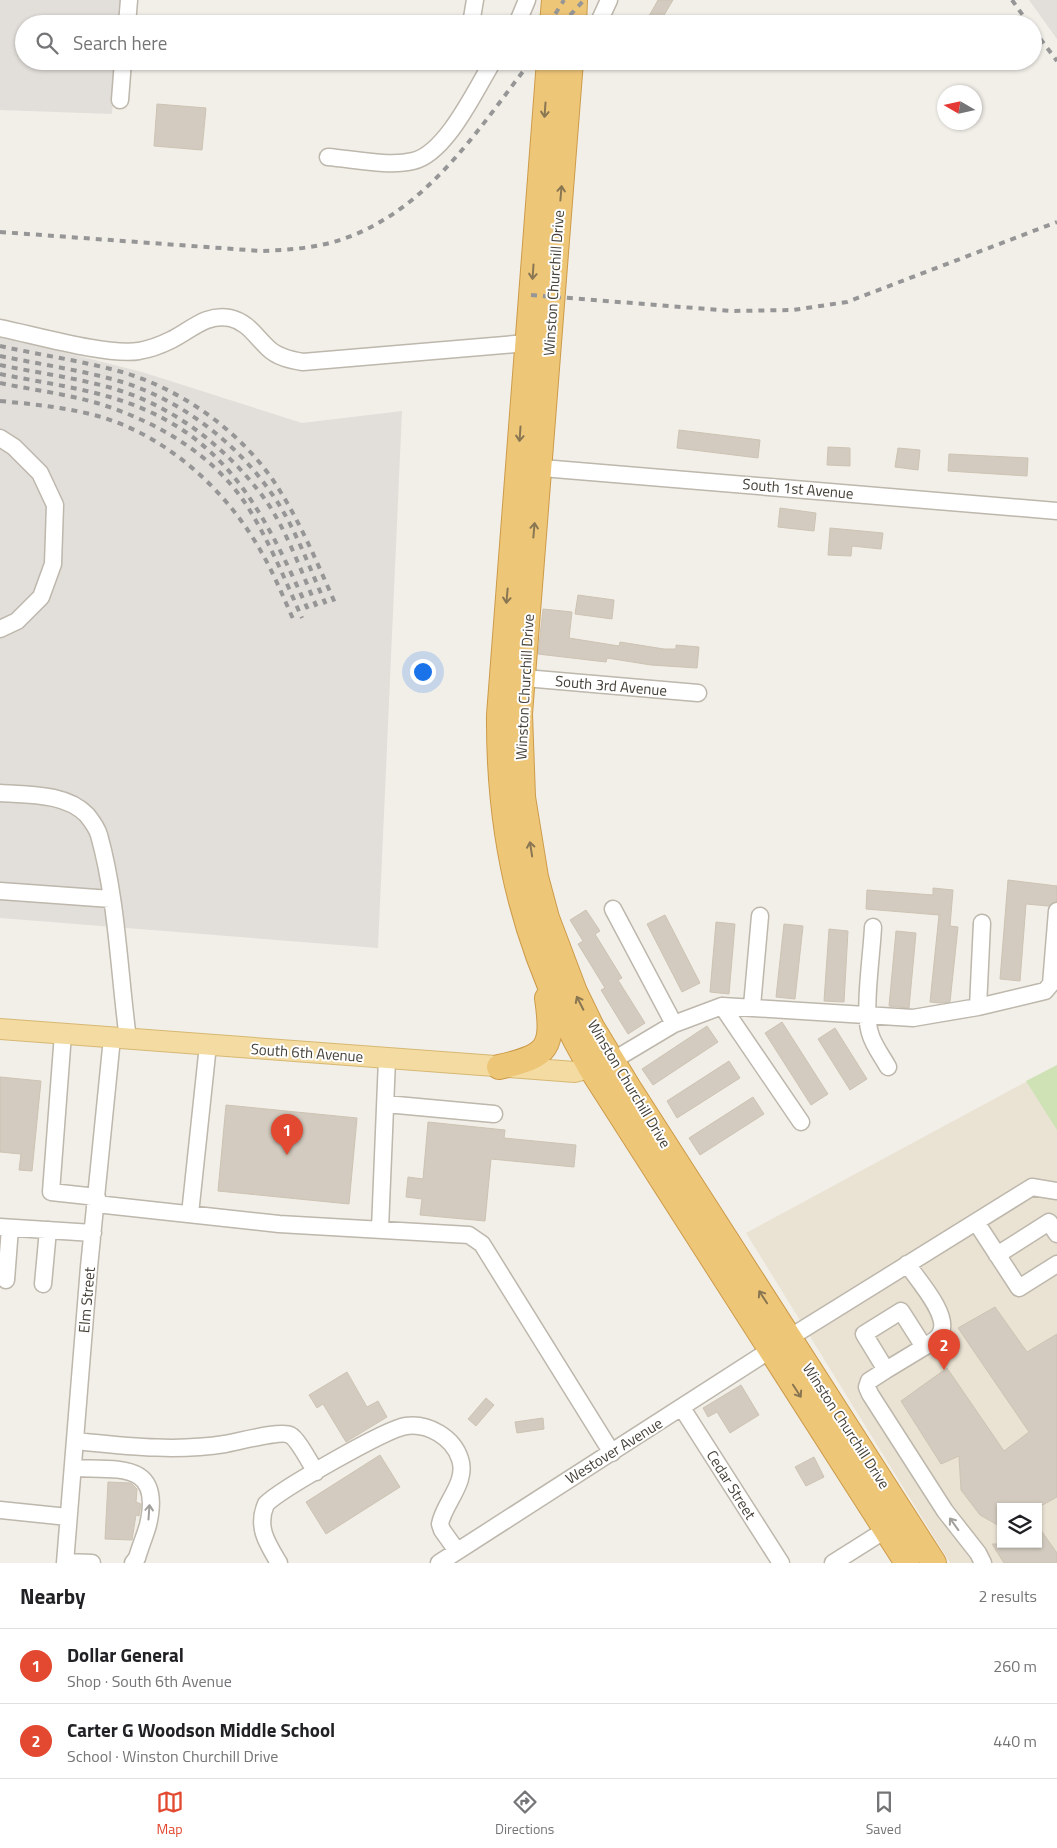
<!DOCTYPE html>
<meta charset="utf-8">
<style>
body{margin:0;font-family:"Titillium Web",sans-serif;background:#f2f2f2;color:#202124}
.controls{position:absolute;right:15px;bottom:15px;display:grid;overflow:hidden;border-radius:0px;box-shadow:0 1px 4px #0004}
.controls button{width:45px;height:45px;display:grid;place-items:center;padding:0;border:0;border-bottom:1px solid #e0e0e0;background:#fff;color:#202124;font:25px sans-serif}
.compass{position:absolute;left:937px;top:85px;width:45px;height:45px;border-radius:50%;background:#fff;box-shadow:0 1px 4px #0004;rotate:279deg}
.you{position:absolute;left:422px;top:671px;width:18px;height:18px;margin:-12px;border:4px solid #fff;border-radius:50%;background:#1a73e8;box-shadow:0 0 0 8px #1a73e833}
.badge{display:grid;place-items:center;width:32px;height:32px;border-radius:50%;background:#e24930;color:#fff;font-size:16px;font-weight:700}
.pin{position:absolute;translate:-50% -41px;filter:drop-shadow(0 1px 2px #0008)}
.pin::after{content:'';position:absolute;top:26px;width:18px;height:15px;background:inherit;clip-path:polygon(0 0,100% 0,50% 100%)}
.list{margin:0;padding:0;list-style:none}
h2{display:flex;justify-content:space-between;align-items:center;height:65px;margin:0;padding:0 20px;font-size:21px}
h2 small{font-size:16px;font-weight:400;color:#757577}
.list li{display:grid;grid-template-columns:32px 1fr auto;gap:15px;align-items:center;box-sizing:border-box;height:75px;padding:0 20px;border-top:1px solid #e0e0e0}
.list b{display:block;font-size:19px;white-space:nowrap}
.list p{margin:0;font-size:16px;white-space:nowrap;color:#757577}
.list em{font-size:16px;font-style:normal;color:#757577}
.icon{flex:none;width:28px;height:28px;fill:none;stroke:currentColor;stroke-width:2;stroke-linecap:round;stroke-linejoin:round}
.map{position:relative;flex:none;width:1057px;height:1563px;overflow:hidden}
.search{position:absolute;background:#fff;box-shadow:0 1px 4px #0004;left:15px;right:15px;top:15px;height:55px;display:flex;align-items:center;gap:12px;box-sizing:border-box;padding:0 18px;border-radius:28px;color:#757577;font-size:19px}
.sheet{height:215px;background:#fff}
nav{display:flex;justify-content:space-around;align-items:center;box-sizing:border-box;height:70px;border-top:1px solid #e0e0e0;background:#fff;font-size:14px;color:#757577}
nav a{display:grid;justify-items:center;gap:2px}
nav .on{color:#e24930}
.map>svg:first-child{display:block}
</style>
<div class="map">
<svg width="1057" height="1563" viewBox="0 0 1057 1563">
<rect width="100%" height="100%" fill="#f2efe9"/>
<path fill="#e2deda" d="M0 0H120L119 24H24V61H116L112 114 0 110Z
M1029 0H1057V39Z
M0 336 142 372 302 423 402 411 378 948 0 918Z"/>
<path fill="#eae3d4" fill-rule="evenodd" d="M1057 1065V1563H950L746 1233ZM1001 1507H1038V1544H1001Z"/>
<path fill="#cee2b6" d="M1057 1065V1130L1026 1081Z"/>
<path fill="#d3cbbf" stroke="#cdc3b3" d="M658 0H673L660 22 649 16Z
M157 104 206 108 202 150 154 146Z
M679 430 760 440 758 458 677 448Z
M828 447 850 448V466L827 465Z
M898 448 920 450 918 470 895 467Z
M949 454 1028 458 1027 476 948 471Z
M780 508 816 513 814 531 778 527Z
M830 528 883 533 881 549 852 546 851 556 828 555Z
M578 595 614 600 612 619 575 614Z
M543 609 572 612 569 638 619 646 620 642 664 649H676V645L699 647 697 668 651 665 607 658 606 662 538 654Z
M1008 880 1057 886V901L1048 906 1026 904 1020 981 1000 979Z
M933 888 953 890 950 926 958 927 950 1002 940 1003 930 1002 939 915 866 909 867 890 933 895Z
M586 910 600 931 595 934 622 978 618 980 645 1023 628 1034 601 990 605 988 578 944 583 941 570 920Z
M665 915 700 983 682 992 647 924Z
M716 922 735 924 729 994 710 992Z
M784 924 803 926 795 999 776 997Z
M829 929 848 931 844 1002 824 1001Z
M896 931 916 933 909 1008 889 1006Z
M782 1022 828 1094 811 1105 765 1033Z
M707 1026 718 1042 653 1085 642 1069Z
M835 1028 867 1079 850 1090 818 1039Z
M729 1061 740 1078 677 1118 667 1101Z
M0 1077 41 1081 32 1171 19 1170 21 1154 0 1152Z
M753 1097 764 1114 700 1155 689 1138Z
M226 1105 357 1118 349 1204 218 1191Z
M428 1122 505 1130 504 1138 576 1145 574 1167 491 1159 485 1221 420 1215 422 1199 406 1197 408 1177 423 1179Z
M995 1307 1027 1352 1057 1334V1497L1039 1507H1001V1527L980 1515 961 1490 959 1456 941 1464 901 1401 947 1368 1004 1451 1029 1432 958 1328Z
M347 1372 367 1407 378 1401 387 1417 346 1442 323 1404 317 1408 309 1395Z
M741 1385 759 1415 730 1433 717 1412 708 1417 703 1408Z
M486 1398 494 1405 476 1426 468 1419Z
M543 1418 544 1429 517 1433 515 1422Z
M380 1455 400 1487 326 1534 306 1502Z
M814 1457 824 1477 806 1486 795 1467Z
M108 1482 131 1483 137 1489 136 1502 141 1504 139 1516 136 1515 132 1540 105 1539Z
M1038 1526 1057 1553V1563H1004L992 1544H1038Z"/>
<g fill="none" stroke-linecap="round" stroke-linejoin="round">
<defs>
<path id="minor" d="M127 24 129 0
M471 24 475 0
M517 24 527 0
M598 24 609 0
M120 100 123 61
M328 157C353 159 389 167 413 161 446 154 476 89 493 61
M0 328C35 335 106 356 139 351 150 349 161 345 171 340 190 331 206 313 230 318 248 322 255 336 268 348 277 357 290 360 303 362L527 343
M0 438 14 447 40 473 55 505 53 564 41 597 17 621 0 629
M530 467 1057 511
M513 677 698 693
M0 793C28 795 66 793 87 815 91 820 97 828 99 835 117 899 119 972 128 1039
M0 891 111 899
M613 909 674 1024
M873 927C872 953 863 1011 870 1033 873 1045 882 1056 888 1067
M722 1006 801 1122
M752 1006 760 916
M978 1007 982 923
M63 1034 51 1192 97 1197
M612 1061 674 1024 722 1006 913 1018 978 1007 1045 991 1051 984 1057 911
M386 1104 494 1114
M96 1204 279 1224 469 1235 482 1244 612 1453
M190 1214 208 1045
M976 1222 1019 1288 1057 1264
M0 1227 93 1233
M380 1229 387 1059
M997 1255 1049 1222 1057 1234
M907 1264C917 1279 949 1314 941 1332 939 1339 930 1343 924 1347
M6 1280 10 1228
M43 1284 48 1230
M901 1311 924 1347 886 1370 864 1334Z
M886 1370 869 1381 867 1387 870 1394 945 1511 978 1553 983 1563
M682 1408 781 1563
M75 1441C126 1446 175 1452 225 1444 237 1442 281 1430 290 1435 298 1439 310 1463 316 1472
M73 1468C119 1470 163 1461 148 1525 145 1536 140 1547 137 1558L133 1563
M0 1510 68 1517
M65 1562 92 1563
M65 1563 89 1267 112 1038
M279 1563C267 1543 256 1527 266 1504 281 1489 386 1429 406 1426 428 1423 453 1437 460 1459 468 1482 444 1503 440 1524L442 1530 457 1551
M439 1563 789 1338 1032 1187 1057 1191
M833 1563 895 1524"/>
<path id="major" d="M0 1029 575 1072 603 1064"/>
<path id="highway" d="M552 24 554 0
M574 24 575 0
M549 61 499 715C498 845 526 956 591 1069L907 1563
M571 61 520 714 523 797 536 877 547 918 575 992 592 1027 629 1088 934 1563
M499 1067C549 1056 554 1048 547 998"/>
</defs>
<use href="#minor" stroke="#bdb7ac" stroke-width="19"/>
<use href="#major" stroke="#d6b872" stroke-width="22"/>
<use href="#highway" stroke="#cc9b49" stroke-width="26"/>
<use href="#minor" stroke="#fff" stroke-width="16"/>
<use href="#major" stroke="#f3dba1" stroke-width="20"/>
<use href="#highway" stroke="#eec678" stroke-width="24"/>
<path stroke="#969696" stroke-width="4" stroke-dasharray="6 6" stroke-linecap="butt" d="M1012 0 1029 24
M549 24 564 0
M562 24 584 0
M1033 29 1057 61
M0 232 261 251C288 250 317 248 343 239 428 210 479 128 531 61
M531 295 732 311 793 310 847 302 1057 222
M0 346C40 355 83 361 122 372 184 390 246 435 280 491 302 526 318 565 335 603
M0 356C39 364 80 370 119 381 180 399 236 442 272 494 296 528 310 570 327 607
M0 365C38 373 78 378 115 389 175 407 227 448 264 498 286 528 303 576 318 610
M0 374C49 384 102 390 148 411 238 451 272 531 310 614
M0 383C33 390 68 394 100 404 158 422 216 456 249 509 270 543 286 582 302 618
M0 401C32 404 63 407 94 415 166 434 228 491 263 555 275 576 284 599 294 621"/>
</g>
<defs><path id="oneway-shaft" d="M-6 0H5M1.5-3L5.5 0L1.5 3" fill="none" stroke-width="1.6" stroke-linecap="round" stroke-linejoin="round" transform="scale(1.25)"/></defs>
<g stroke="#897652">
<use href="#oneway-shaft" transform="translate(545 110) rotate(94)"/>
<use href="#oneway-shaft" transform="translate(561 193) rotate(-85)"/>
<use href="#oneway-shaft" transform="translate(533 272) rotate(94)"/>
<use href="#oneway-shaft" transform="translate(520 434) rotate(94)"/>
<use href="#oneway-shaft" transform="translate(534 530) rotate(-85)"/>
<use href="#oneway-shaft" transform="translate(507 596) rotate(95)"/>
<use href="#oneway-shaft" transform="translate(531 849) rotate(-99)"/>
<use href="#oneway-shaft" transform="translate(580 1003) rotate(-117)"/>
<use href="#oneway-shaft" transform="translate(763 1297) rotate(-123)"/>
<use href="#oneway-shaft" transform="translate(797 1391) rotate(57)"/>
</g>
<g stroke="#a2a09c">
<use href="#oneway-shaft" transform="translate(149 1512) rotate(-86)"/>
<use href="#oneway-shaft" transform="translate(954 1524) rotate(-126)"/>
</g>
<g text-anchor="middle" stroke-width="4" stroke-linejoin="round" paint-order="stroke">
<g font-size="15" fill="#454038" stroke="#fff">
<text transform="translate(554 283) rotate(-86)" y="5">Winston Churchill Drive</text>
<text transform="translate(798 489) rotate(5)" y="5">South 1st Avenue</text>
<text transform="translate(611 686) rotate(5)" y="5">South 3rd Avenue</text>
<text transform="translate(525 687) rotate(-87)" y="5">Winston Churchill Drive</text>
<text transform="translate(307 1053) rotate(4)" y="5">South 6th Avenue</text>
<text transform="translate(629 1084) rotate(59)" y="5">Winston Churchill Drive</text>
<text transform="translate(87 1300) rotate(-85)" y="5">Elm Street</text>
<text transform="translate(846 1426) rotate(57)" y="5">Winston Churchill Drive</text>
<text transform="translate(614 1451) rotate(-32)" y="5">Westover Avenue</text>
<text transform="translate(731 1485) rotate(58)" y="5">Cedar Street</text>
</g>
</g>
</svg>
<div class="controls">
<button><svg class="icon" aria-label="layers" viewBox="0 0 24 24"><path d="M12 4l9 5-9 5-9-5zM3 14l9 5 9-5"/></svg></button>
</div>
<svg class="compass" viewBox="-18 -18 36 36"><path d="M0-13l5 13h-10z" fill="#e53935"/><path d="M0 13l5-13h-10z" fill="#757577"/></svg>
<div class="you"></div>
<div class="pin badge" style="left:287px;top:1155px">1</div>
<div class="pin badge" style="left:944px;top:1370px">2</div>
<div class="search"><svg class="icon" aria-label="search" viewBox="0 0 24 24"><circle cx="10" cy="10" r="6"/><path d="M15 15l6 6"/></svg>Search here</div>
</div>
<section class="sheet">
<h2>Nearby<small>2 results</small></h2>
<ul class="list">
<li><span class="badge">1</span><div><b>Dollar General</b><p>Shop · South 6th Avenue</p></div><em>260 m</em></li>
<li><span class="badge">2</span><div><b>Carter G Woodson Middle School</b><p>School · Winston Churchill Drive</p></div><em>440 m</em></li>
</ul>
</section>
<nav>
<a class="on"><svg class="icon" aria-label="map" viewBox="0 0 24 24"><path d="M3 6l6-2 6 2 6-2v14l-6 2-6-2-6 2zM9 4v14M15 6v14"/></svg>Map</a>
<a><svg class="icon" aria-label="directions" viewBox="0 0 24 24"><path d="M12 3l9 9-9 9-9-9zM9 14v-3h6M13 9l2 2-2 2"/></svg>Directions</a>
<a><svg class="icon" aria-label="saved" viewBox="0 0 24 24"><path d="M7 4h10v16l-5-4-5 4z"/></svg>Saved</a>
</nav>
